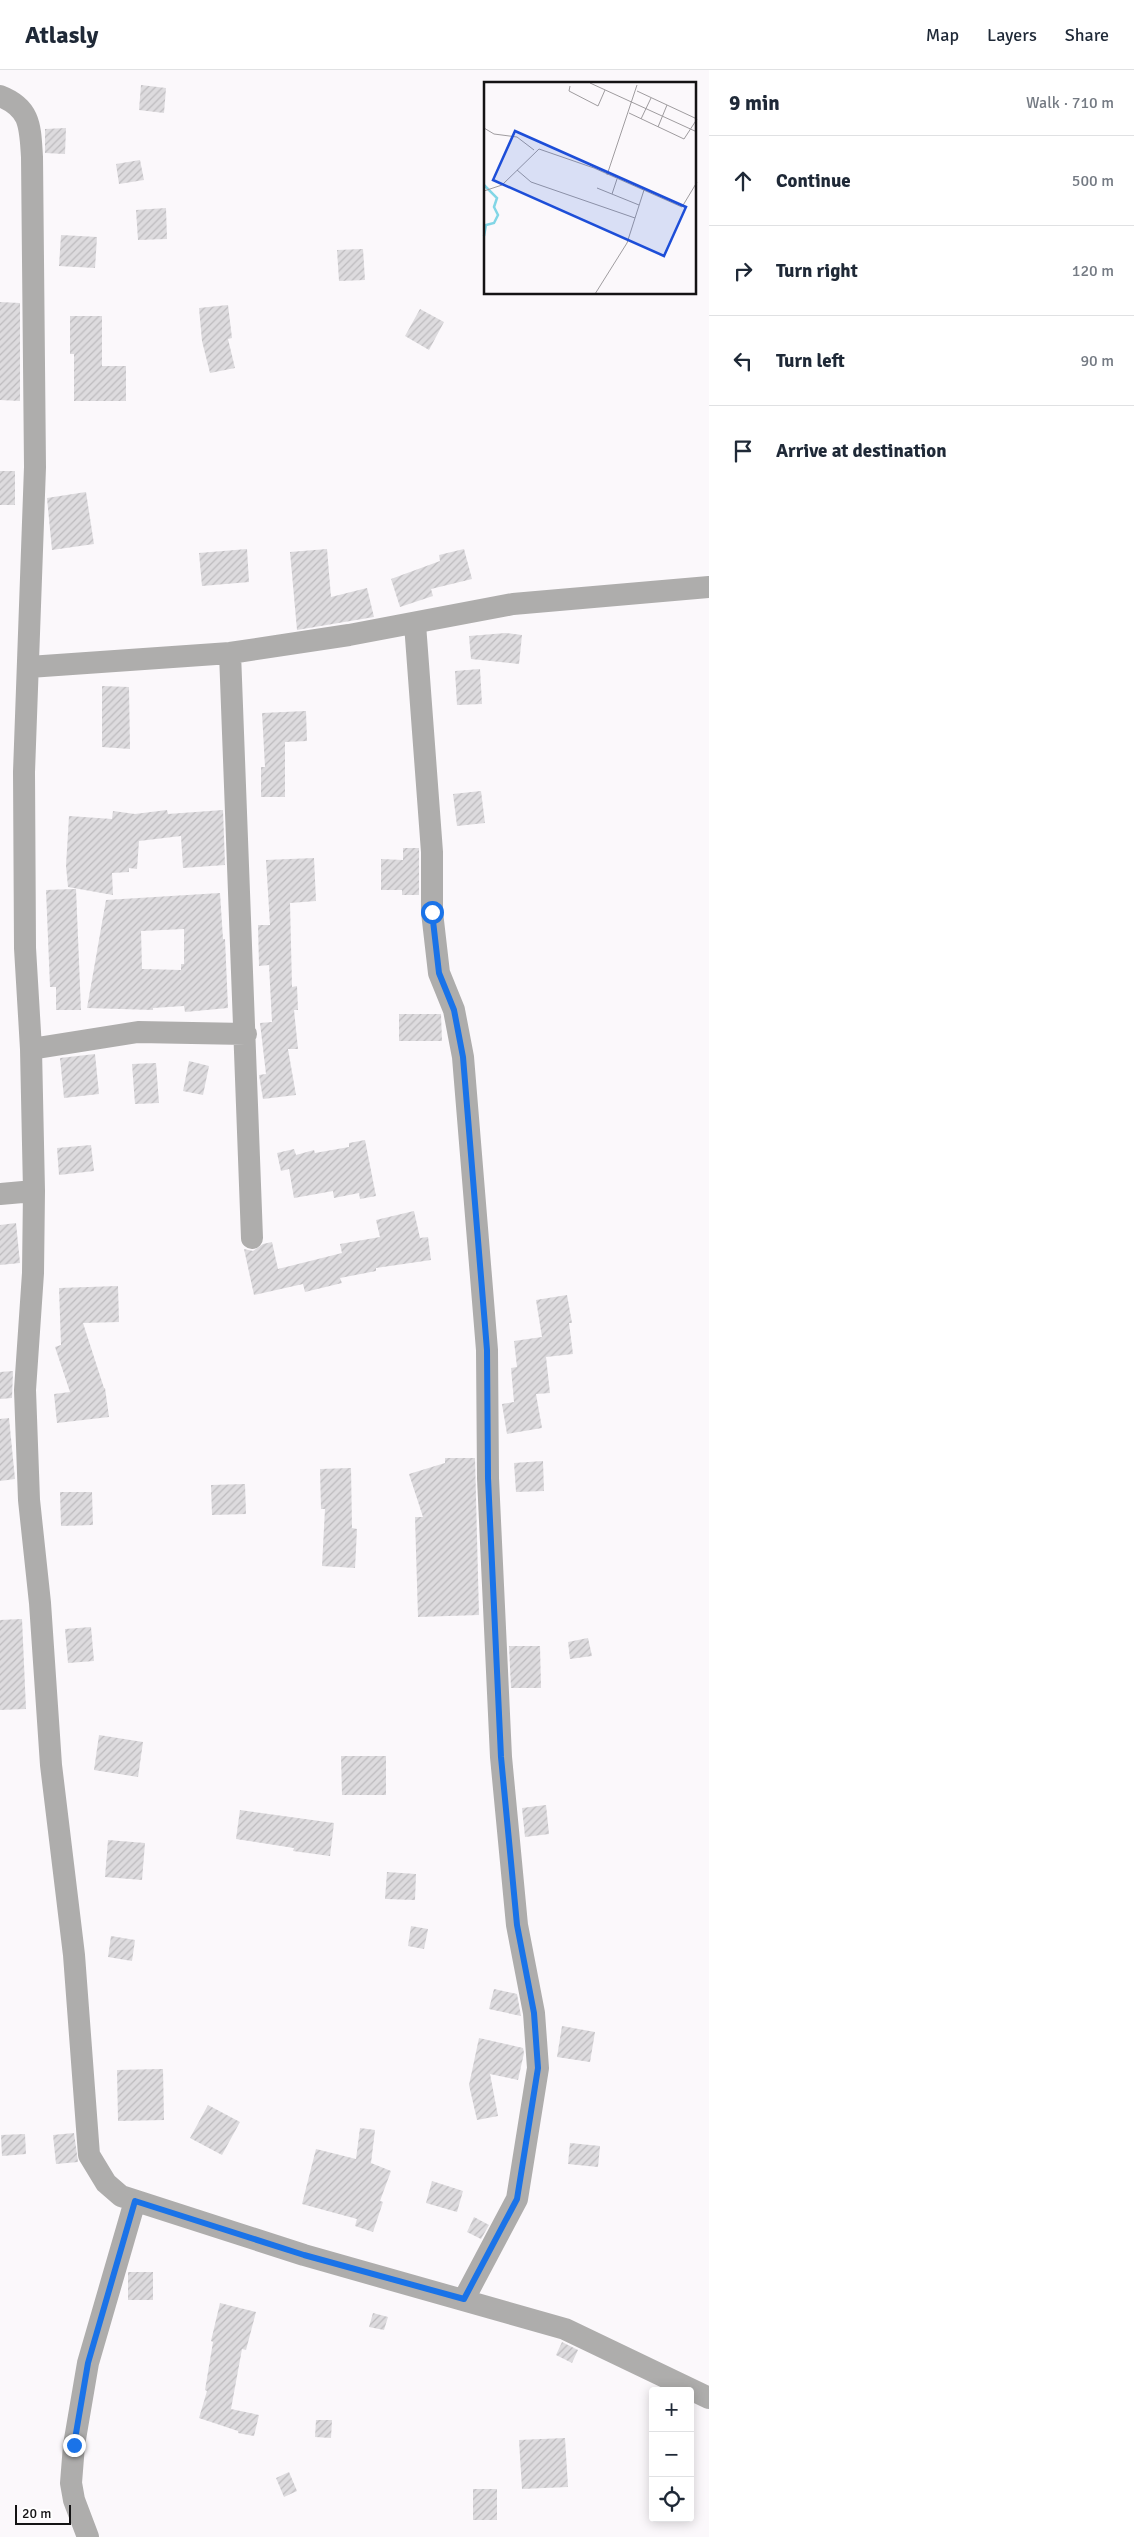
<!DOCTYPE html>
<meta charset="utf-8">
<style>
body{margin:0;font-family:Signika,sans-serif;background:#f2f2f3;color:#1f2937}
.controls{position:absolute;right:15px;bottom:15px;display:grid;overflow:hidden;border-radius:5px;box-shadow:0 2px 12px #0003}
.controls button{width:45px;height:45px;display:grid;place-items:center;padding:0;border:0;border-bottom:1px solid #e0e1e3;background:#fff;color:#1f2937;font:25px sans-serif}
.scale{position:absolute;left:15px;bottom:12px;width:56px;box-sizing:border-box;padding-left:5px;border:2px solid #141314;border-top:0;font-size:14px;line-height:18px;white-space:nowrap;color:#141314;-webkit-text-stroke:4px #fff;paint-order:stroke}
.stop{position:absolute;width:15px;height:15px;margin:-11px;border:4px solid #1a73e8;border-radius:50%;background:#fff}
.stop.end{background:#1a73e8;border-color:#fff;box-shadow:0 1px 5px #0008}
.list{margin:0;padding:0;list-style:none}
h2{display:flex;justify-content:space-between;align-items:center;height:65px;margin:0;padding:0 20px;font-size:21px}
h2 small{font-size:16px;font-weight:400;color:#747a83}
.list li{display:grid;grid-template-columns:32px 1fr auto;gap:15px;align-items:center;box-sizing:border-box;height:90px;padding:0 20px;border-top:1px solid #e0e1e3}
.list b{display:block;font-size:19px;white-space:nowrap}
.list em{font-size:16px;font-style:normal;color:#747a83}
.icon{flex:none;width:28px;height:28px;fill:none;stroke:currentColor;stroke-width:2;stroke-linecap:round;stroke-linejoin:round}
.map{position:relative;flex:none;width:709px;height:2467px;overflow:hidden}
header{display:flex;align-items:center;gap:30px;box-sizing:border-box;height:70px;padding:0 25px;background:#fff;border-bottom:1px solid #e0e1e3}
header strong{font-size:24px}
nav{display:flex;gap:28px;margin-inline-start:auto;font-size:18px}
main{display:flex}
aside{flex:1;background:#fff}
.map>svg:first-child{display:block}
</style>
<header>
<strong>Atlasly</strong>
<nav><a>Map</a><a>Layers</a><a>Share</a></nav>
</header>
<main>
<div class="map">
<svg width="709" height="2467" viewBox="0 0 709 2467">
<defs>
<pattern id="building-hatch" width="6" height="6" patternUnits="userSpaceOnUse" patternTransform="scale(1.25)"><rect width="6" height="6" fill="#dddbde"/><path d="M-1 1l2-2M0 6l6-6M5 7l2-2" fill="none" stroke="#bdbbbe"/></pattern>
</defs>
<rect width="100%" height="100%" fill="#fbf8fb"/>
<path fill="url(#building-hatch)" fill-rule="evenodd" d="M141 15 166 18 164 43 139 40Z
M66 58 65 84 45 83V59Z
M140 90 144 110 119 114 116 94Z
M166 138 167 169 138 170 136 140Z
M61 165 97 167 95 198 59 196Z
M363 179 365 210 339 211 337 180Z
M0 232 20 233V331L0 330Z
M228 235 232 268 228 269 235 298 210 303 202 271 199 238Z
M420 239 444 252 429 280 405 266Z
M70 246H102V296H126V331H74V284H70Z
M0 401H15V435H0Z
M86 422 94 474 52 480 47 428Z
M247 479 249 512 202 516 199 483Z
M327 479 331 527 367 518 374 547 297 560 290 482Z
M464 479 472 509 431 519 433 526 400 537 391 509 440 491 439 485Z
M506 563 522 565 519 594 471 589 469 566Z
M480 599 482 634 457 635 455 601Z
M102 616 129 617 130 679 102 677Z
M306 641 307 671 285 672V727H261V697H265L262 643Z
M481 721 485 753 457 756 453 724Z
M167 740 168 744 223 740 225 795 183 798 181 766 139 771 137 799 129 798V802L112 803 113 825 68 817 66 796 69 746 112 749 113 741 135 744Z
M403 778H419V825H402V820H381V789L403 790Z
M314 788 316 831 290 833 292 917 297 916 298 940H294L298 979H288L296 1025 263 1029 259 1005 266 1004 260 953 272 952 269 895 259 896 258 855H270L266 790Z
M76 819 81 940H56V917H50L46 820Z
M220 823 223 869H225L228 938 185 942 184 936 153 938V940L87 938 106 830ZM184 859V894H181V900L142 899 141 861Z
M399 944H441L442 971H399Z
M95 984 99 1024 64 1028 60 988Z
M189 991 209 996 203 1025 183 1021Z
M156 993 159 1033 135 1034 132 994Z
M365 1070 376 1126 360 1129 359 1123 334 1128 333 1121 294 1128 289 1099 281 1101 277 1083 294 1079 296 1085 314 1080 315 1083 349 1077V1073Z
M91 1075 94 1101 59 1105 57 1078Z
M414 1141 420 1168 428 1167 431 1190 376 1198V1201L340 1208 342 1213 305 1222 303 1214 254 1225 244 1179 253 1181 263 1174 272 1172 278 1199 342 1183 340 1174 380 1167 376 1150Z
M16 1153 20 1193 0 1195V1155Z
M118 1216 119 1252 83 1253 104 1318H105L109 1347 57 1353 54 1324 70 1322 55 1277 61 1275 59 1218Z
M567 1225 572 1253H569L573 1284 546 1287 550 1323 536 1324 542 1358 507 1364 502 1334 514 1332 511 1298 517 1297 514 1271 542 1267 536 1230Z
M13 1301 12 1328 0 1329V1302Z
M9 1348 15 1409 0 1411V1349Z
M445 1388H475L479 1545 418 1547 415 1447H423L409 1404 445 1393Z
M543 1391 544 1421 516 1422 514 1393Z
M351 1398 352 1458 357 1459 355 1498 322 1496 325 1439H321L320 1399Z
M245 1414 246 1444 212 1445 211 1415Z
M60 1422H92L93 1455 61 1456Z
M22 1549 26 1639 0 1640V1550Z
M91 1557 94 1591 68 1593 65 1559Z
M588 1568 592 1586 570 1589 568 1572Z
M509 1576H540L541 1618H511Z
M99 1665 143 1672 138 1707 94 1700Z
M341 1686H386V1725H342Z
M546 1735 549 1764 525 1767 522 1738Z
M240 1740 334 1753 330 1786 293 1781 294 1778 236 1769Z
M108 1770 145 1773 142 1810 105 1807Z
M387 1802 416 1804 415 1830 385 1829Z
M411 1856 428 1859 424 1879 408 1876Z
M111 1866 135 1870 132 1891 108 1887Z
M494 1919 517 1924 521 1946 489 1939Z
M562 1956 595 1962 590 1992 557 1987Z
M479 1968 523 1978 524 1983 518 2010 490 2004 498 2046 477 2050 469 2015Z
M163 1999 164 2050 118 2051 117 2000Z
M208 2035 240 2052 222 2085 190 2068Z
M360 2058 375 2060 371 2093 391 2101 380 2131 383 2132 373 2162 355 2156 357 2149 302 2134 316 2079 356 2089Z
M74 2063 78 2092 56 2094 53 2065Z
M25 2064 26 2084 2 2086 1 2065Z
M570 2073 600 2076 598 2097 568 2094Z
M432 2111 463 2121 457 2142 426 2133Z
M474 2147 489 2155 481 2169 467 2162Z
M128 2202H153V2230H128Z
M220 2233 256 2242 246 2280 242 2279 231 2339 259 2345 254 2366 238 2363V2361L199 2348 207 2321 205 2320 213 2272 211 2271Z
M373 2243 388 2247 384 2260 369 2257Z
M562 2272 578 2280 572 2293 556 2285Z
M316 2350H332L331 2368 315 2367Z
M565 2368 568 2417 522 2419 519 2370Z
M289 2402 297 2421 284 2427 276 2408Z
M473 2419H497V2450H473Z"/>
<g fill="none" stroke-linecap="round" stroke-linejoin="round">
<path stroke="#aeadac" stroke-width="22" d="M0 26C31 38 30 57 32 87L35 397 24 702 25 878 31 979 34 1121 33 1203 25 1320 29 1430 40 1533 51 1695 74 1885 89 2085 106 2113 121 2126 304 2185 565 2259 709 2328
M415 554 432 782V842L439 903 454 940 463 987 487 1280 488 1408 501 1687 517 1855 534 1943 538 1998 517 2129 464 2229
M230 583 252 1168
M29 597 230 583 349 565 513 534 709 517
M31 979 138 962 246 964
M0 1124 34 1121
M88 2467 74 2430 71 2413 74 2375 88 2293 135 2131"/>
</g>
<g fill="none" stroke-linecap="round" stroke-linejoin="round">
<path stroke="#1a73e8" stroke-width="6" d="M74 2375 88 2293 135 2131 304 2185 464 2229 517 2129 538 1998 534 1943 517 1855 501 1687 488 1408 487 1280 463 987 454 940 439 903 432 842"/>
</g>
<g transform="translate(484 12)">
<rect width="212" height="212" fill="#fbf8fb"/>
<path fill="none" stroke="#82d6e6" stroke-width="2.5" d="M0 103 13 116 10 125 14 133 10 141 2 143 0 154"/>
<path fill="none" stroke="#9f9c9f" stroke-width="1" d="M106 1 213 50M86 4 85 9 114 24 121 8M145 31 200 57 213 37 153 9M157 37 167 16M174 45 183 23M0 46 10 52 33 55 50 68M33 88 47 100 151 136M123 93 153 3M113 106 155 123M0 109 18 103 55 67 110 86 198 125 213 100M128 112 133 97M111 212 143 161 160 108"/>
<path fill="#1d4ed8" fill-opacity="0.15" stroke="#1d4ed8" stroke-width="2.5" d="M31 49 202 125 180 174 9 98Z"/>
<rect width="212" height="212" fill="none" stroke="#141314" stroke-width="2.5"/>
</g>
</svg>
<div class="controls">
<button>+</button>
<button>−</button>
<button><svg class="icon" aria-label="locate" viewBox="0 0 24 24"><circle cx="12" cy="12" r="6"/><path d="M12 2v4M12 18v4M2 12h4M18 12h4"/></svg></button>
</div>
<div class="scale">20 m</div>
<div class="stop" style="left:432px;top:842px"></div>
<div class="stop end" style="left:74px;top:2375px"></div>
</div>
<aside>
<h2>9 min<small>Walk · 710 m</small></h2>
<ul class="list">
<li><svg class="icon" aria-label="ahead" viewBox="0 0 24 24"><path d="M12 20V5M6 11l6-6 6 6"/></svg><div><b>Continue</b></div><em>500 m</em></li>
<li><svg class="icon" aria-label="right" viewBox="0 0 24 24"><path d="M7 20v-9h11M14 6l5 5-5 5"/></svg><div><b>Turn right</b></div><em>120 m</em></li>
<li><svg class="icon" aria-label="left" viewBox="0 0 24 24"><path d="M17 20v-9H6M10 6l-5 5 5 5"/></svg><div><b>Turn left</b></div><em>90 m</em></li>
<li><svg class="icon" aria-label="arrive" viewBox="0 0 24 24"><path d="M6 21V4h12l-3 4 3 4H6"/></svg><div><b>Arrive at destination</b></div></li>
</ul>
</aside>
</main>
